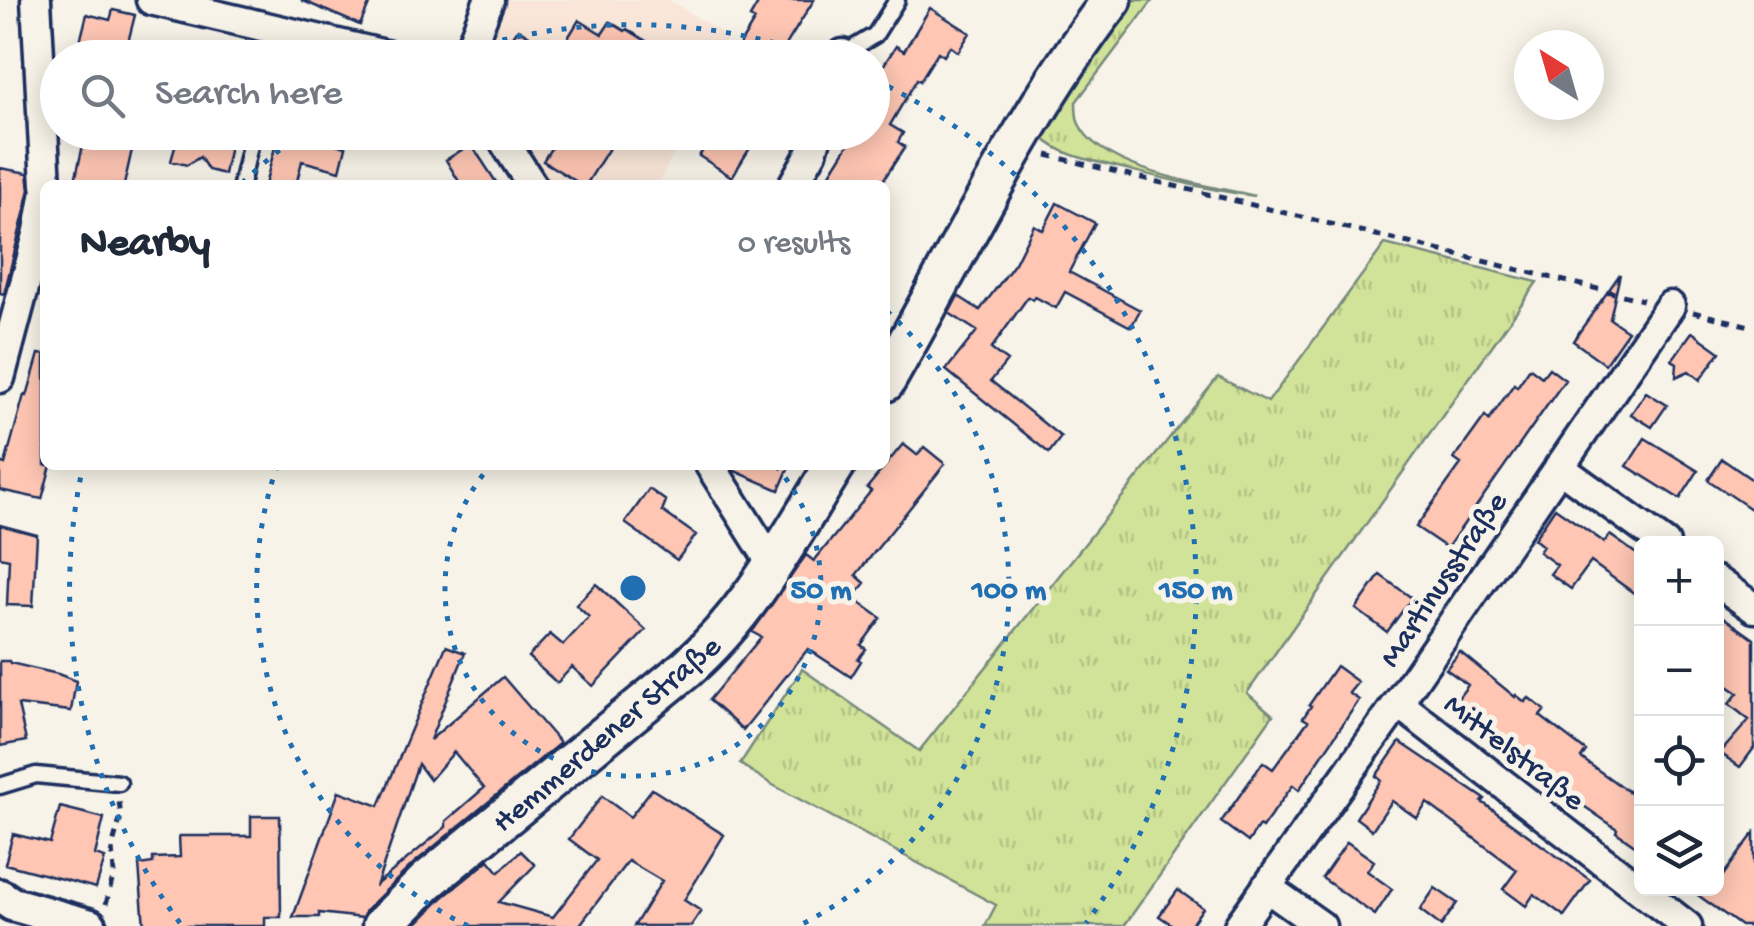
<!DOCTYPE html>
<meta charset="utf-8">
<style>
body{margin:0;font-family:"Gochi Hand",sans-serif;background:#f2f2f3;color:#1f2937}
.controls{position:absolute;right:30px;bottom:30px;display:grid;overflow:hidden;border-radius:15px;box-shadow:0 5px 25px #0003}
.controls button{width:90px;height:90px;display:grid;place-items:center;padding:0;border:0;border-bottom:2px solid #e0e1e3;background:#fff;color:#1f2937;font:50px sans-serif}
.compass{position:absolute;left:1514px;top:30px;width:90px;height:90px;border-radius:50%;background:#fff;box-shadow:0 5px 25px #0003;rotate:323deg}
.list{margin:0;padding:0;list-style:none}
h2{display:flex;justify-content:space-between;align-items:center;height:130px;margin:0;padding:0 40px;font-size:42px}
h2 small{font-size:32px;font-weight:400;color:#747a83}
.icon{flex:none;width:55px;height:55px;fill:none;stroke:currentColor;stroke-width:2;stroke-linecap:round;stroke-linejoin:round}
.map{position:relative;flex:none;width:1754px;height:926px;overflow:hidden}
.search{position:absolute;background:#fff;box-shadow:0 5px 25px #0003;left:40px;top:40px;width:850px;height:110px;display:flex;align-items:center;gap:25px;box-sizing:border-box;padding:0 35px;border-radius:55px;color:#747a83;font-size:38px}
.panel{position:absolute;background:#fff;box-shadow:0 5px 25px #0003;left:40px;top:180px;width:850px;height:290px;border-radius:15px}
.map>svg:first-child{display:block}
</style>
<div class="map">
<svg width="1754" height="926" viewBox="0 0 1754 926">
<defs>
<pattern id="grass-tufts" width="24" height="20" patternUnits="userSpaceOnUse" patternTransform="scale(2.5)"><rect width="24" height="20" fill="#d1e398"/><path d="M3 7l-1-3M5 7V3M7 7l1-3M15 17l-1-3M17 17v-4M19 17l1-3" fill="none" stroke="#b3c385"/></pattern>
</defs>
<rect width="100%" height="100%" fill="#f7f3e8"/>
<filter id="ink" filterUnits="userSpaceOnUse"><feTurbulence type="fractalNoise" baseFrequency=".01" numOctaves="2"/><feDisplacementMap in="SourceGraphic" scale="20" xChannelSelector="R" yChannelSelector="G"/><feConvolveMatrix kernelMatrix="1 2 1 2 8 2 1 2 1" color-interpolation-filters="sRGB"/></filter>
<g filter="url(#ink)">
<path fill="#f9e6d8" d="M503 0H669L728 37 718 57 482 58Z
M510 133H683L658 185H544Z"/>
<path fill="url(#grass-tufts)" stroke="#76897b" stroke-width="2.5" d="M1129 0H1153L1076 102C1076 109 1076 118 1079 124 1101 171 1207 185 1255 196 1209 190 1166 179 1122 168 1096 161 1062 157 1042 137Z
M1385 244 1537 282 1247 693 1273 715 1124 926H985L996 905 771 784 740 764 802 669 919 751 1218 377 1268 402Z"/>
<path fill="#fec6b3" stroke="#1b2f5e" stroke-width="2.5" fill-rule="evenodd" d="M301 0H371L360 25Z
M760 0H814L778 58H757L739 46 755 20 750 17Z
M930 8 970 33 958 52 950 46 944 56 938 52 920 81 917 79 890 125 903 133 898 142 905 147 880 185H823L856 132H872V83L896 46 904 51Z
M113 10 135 15 124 58H76L87 14 110 20Z
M579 20 602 34 610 22 625 31 627 29 673 58H499L518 29 558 54Z
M86 132H136L124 185H74Z
M165 132H233L224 174 208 170 200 157 187 165 171 161 175 147Z
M279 132H319L317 139 346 147 340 171 302 161 296 185H265Z
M561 132H619L586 185H582L543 161Z
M684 132H760L732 177 699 156 706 146Z
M471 144 498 185H461L446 160Z
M0 168 28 173 30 190 4 294 0 293Z
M1057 203 1095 223 1069 272 1140 310 1131 327 1065 292 1056 308 1035 297 1033 300 1028 297 991 349 1007 361 991 381 1061 437 1049 453 946 370 977 331 949 313 958 296 980 310 1015 263 1034 225 1043 230Z
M1620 274 1610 319 1628 331 1605 364 1573 341Z
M1692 332 1720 352 1700 380 1689 371 1676 377 1677 363 1672 360Z
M39 354 45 355V465H51L42 499 0 490V462L5 464 24 395 27 396Z
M1530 368 1542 377 1549 368 1565 380 1447 548 1416 527 1461 464 1454 459 1485 416 1489 420 1514 384 1517 387Z
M1646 392 1667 405 1652 427 1631 414Z
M1645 438 1698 471 1680 499 1627 466Z
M903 444 917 455 924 447 945 464 856 575 865 583 853 598 881 618 861 645 866 649 858 659 861 661 851 677 808 649 743 730 709 700 761 637 752 632 806 555 814 561 871 491 867 488Z
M1722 459 1754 481V511L1708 480Z
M731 465H790L779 490 735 471Z
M649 489 666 501 662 511 696 535 677 560 625 523Z
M1555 508 1604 542 1610 535 1642 558V599L1591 562 1571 589 1550 574 1557 565 1539 552 1543 546 1534 539Z
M0 525 37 535 33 606 7 605 9 559 0 557Z
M1380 575 1412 598 1387 632 1356 609Z
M596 584 646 630 593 686 572 667 557 683 528 657 550 634 563 645 589 617 576 605Z
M1716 612 1754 639V748L1740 767 1720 753 1749 720 1729 704 1738 693 1716 678Z
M446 646 465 653 430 740 503 677 560 743 413 864 366 910 362 918 319 913V917H293L339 791 379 806ZM454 752 484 788 446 821V827L377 884 418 764 430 780Z
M1460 652 1515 697 1516 695 1525 702 1529 698 1545 710 1540 716 1586 751 1581 758 1629 792 1642 775V850L1616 832 1617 829 1559 789 1562 785 1453 705 1468 685 1446 669Z
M0 661H9L10 663 58 674 76 681 71 711 18 705 26 741 0 746Z
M1336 666 1358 682 1349 693 1359 700 1299 790 1293 785 1262 828 1259 826 1248 842 1221 822 1263 762 1273 769 1308 721 1303 718 1311 706 1309 705Z
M1400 742 1485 799 1482 802 1590 880 1564 916 1534 894 1526 906 1503 889 1517 870 1427 803 1417 818 1392 801 1372 830 1356 818 1381 780 1376 776Z
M652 789 724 835 684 900 701 911 691 926H634L662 881 628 861 579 926H414L442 898 489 860 499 872 521 851 535 865 499 902 553 917 597 860 569 839 602 796 630 817Z
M60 807 104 818 95 855 105 858 96 888 5 864 13 834 50 843Z
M251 816H280L281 917H265V926H144L139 865 153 863V858L180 857 179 836H251Z
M1754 833V918L1748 926H1741L1688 888H1716V885Z
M1347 842 1374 861 1367 871 1392 889 1375 915 1322 878Z
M1435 888 1457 903 1441 926 1420 910Z
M1178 890 1203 908 1190 926H1174L1159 916Z"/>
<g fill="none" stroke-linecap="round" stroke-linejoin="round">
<defs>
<path id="service" d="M843 54 875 35 897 0
M270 58 276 28
M241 185 253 132
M0 786 36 775 119 783"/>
<path id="minor" d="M36 0 46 185
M151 0 398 58
M466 58 489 0
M842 58 843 54
M498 132 532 185
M793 185 812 152 818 132
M0 378 39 231 45 197
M710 465 773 565
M1559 467 1665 544
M1716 581 1754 608
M1398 703 1687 926
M1266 887 1321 926
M1239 926 1398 703 1670 306"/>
<path id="tertiary" d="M0 896 12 904 90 926"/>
<path id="secondary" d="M885 382C959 254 1021 118 1112 0
M382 926 427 881 686 669C752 611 789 538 835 465"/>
</defs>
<use href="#service" stroke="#1b2f5e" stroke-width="21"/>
<use href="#minor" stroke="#1b2f5e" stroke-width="35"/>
<use href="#tertiary" stroke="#1b2f5e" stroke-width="40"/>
<use href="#secondary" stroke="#1b2f5e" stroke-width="45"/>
<path stroke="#1b2f5e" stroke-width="5" stroke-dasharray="8 8" stroke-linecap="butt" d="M1047 155 1643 300
M1693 312 1754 327
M106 904 114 873 112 848 121 816 119 802"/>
<use href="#service" stroke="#f7f3e8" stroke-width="14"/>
<use href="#minor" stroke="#f7f3e8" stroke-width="28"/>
<use href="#tertiary" stroke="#f7f3e8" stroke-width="32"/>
<use href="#secondary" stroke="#f7f3e8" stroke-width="38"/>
</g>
</g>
<g fill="none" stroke="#1f6fb2" stroke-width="5" stroke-dasharray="5 10">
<path d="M776 466A188 188 0 1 1 490 466"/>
<path d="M468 926A376 376 0 0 1 277 466M887 311A376 376 0 0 1 798 926"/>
<path d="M180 923A563 563 0 0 1 83 466M242 183A563 563 0 0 1 302 133M445 57A563 563 0 0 1 821 57M875 80A563 563 0 0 1 1086 923"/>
</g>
<g text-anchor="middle" stroke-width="10" stroke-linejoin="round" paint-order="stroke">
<g font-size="32" fill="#1b2f5e" stroke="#f7f3e8">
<text transform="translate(1441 578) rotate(-56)" y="11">Martinusstraße</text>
<text transform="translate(605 732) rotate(-40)" y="11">Hemmerdener Straße</text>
<text transform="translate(1516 750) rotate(38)" y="11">Mittelstraße</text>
</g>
</g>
<circle cx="633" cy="588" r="15" fill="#1f6fb2" stroke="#f7f3e8" stroke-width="5"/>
<g font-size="30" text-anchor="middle" font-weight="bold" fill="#1f6fb2" stroke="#f7f3e8" stroke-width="10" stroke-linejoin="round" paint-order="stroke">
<text x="821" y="598">50 m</text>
<text x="1009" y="598">100 m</text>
<text x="1196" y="598">150 m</text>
</g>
</svg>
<div class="controls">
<button>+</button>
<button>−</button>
<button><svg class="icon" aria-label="locate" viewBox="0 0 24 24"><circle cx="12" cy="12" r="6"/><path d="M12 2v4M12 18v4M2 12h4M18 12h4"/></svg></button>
<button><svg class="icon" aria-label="layers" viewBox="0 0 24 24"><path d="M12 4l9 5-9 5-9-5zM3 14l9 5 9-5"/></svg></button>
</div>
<svg class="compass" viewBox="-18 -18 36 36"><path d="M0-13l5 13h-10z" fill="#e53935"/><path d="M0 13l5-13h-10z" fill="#747a83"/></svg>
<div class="search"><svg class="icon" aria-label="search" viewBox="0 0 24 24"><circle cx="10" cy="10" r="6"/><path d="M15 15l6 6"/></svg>Search here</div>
<section class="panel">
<h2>Nearby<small>0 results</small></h2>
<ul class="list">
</ul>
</section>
</div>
